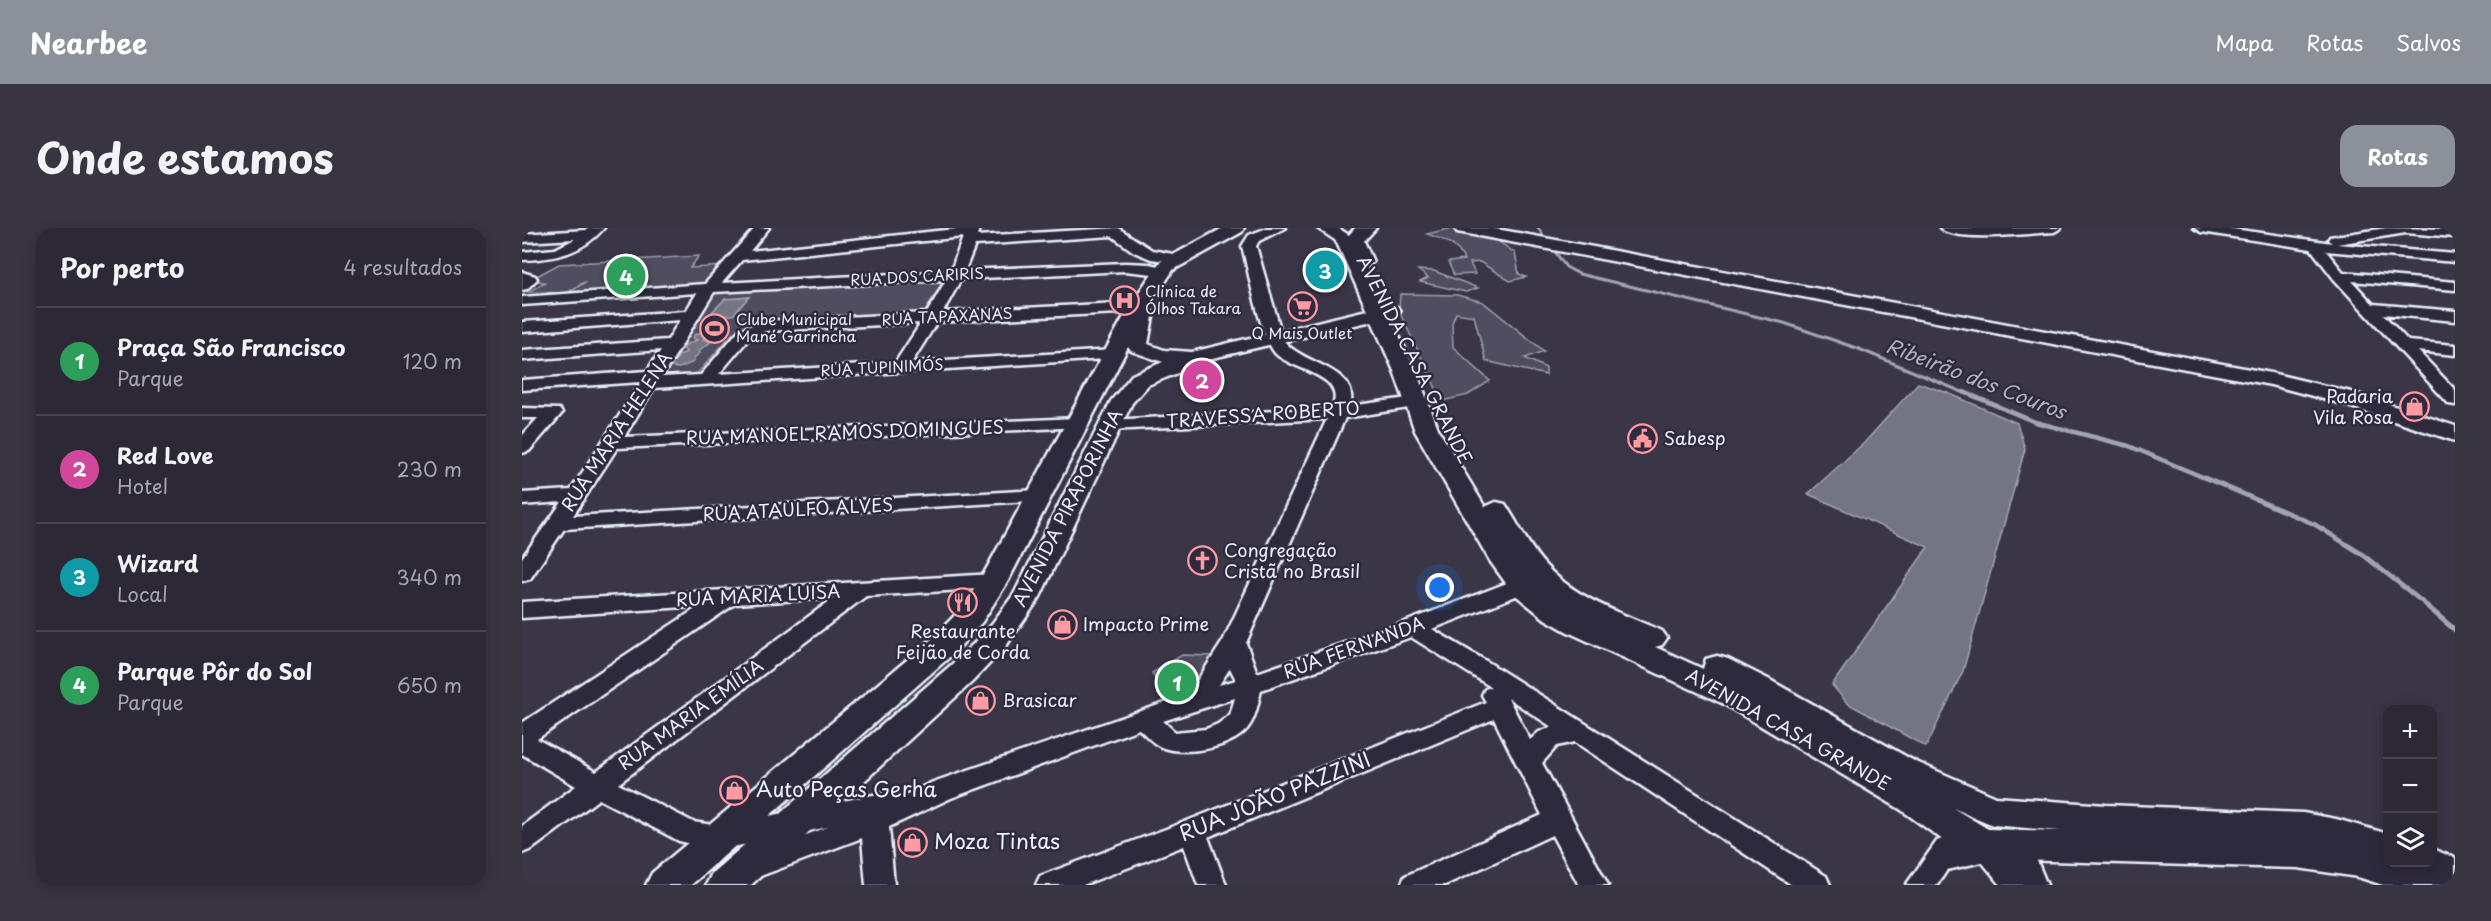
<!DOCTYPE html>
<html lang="pt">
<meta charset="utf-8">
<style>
body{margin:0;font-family:"Playpen Sans",sans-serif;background:#383442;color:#f1f3f6}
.controls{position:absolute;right:18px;bottom:18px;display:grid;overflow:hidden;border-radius:12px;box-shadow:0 3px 15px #0003}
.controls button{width:54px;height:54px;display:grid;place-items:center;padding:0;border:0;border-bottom:2px solid #484451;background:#2c2836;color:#f1f3f6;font:30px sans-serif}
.you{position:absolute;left:918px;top:360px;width:21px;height:21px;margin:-15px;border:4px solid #fff;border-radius:50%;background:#1a73e8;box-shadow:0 0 0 9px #1a73e833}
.badge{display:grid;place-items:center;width:39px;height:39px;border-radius:50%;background:#8c9099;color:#fff;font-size:20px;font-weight:700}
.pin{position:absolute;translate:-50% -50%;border:3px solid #fff;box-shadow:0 2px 6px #0006}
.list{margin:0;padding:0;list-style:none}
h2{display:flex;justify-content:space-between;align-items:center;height:78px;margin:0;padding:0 24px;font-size:26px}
h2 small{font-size:20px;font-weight:400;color:#a6a6ad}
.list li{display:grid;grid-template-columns:39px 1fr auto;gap:18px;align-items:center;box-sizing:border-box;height:108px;padding:0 24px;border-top:2px solid #484451}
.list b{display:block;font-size:22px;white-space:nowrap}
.list p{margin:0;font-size:20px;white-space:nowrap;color:#a6a6ad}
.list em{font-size:20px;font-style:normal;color:#a6a6ad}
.icon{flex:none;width:33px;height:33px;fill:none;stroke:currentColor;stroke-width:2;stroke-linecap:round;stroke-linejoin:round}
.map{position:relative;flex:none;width:1933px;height:657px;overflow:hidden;border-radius:18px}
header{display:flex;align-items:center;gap:36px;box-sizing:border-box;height:84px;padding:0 30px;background:#8c9099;color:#fff}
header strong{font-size:28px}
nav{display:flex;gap:33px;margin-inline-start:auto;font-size:21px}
.intro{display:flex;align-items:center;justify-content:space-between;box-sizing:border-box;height:144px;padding:0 36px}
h1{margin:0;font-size:42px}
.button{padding:15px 27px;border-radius:18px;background:#8c9099;color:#fff;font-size:21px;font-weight:700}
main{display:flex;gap:36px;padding:0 36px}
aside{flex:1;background:#2c2836;border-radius:18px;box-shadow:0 3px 15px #0003}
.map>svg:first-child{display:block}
</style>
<header>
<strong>Nearbee</strong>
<nav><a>Mapa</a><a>Rotas</a><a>Salvos</a></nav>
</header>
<div class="intro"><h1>Onde estamos</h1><a class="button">Rotas</a></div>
<main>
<aside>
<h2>Por perto<small>4 resultados</small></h2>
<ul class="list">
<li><span class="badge" style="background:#2e9e5b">1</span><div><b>Praça São Francisco</b><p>Parque</p></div><em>120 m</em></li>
<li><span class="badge" style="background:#d1479c">2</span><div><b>Red Love</b><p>Hotel</p></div><em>230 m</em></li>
<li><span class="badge" style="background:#0f9aa8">3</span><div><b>Wizard</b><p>Local</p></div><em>340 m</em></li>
<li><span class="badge" style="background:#2e9e5b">4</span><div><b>Parque Pôr do Sol</b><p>Parque</p></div><em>650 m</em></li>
</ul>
</aside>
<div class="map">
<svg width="1933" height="657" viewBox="0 0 1933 657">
<rect width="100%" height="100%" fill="#3a3648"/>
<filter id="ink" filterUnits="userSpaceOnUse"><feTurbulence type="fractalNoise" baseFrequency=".0167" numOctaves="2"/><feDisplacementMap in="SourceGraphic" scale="12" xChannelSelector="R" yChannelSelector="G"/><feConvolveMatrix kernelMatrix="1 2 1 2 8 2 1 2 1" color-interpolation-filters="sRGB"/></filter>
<g filter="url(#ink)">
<path fill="#504e5f" stroke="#9ca0ac" stroke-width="1.5" d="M930 0 967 7 993 25 997 46 1004 49 988 53 958 34 948 35 953 46 932 47 926 34 942 32C936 16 920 11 905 6Z
M177 28 168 40 202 38 184 59 40 70 63 54H62L45 65 6 64 23 54 13 53V49L37 36Z
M896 42 912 43 956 60 944 64 898 54 906 50Z
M421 53 401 87 224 98 212 104 173 148 139 150 192 64Z
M878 66 935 67 961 74 1022 123 1003 130 1024 140V147L964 133 952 88 934 85 930 95 931 119 968 153 946 167 920 173 877 83Z
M660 427 691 428C683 449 667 461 647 469L630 445Z"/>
<path fill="#737482" stroke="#a2a6b1" stroke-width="1.5" d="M227 69 211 87 186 88 203 71Z
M182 103 189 105 181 111 189 114 176 123 178 125 172 130V134L157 140 148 139 147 136 155 131 157 127 165 124 161 121 163 117 175 112 171 110 172 107Z
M1396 155 1426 165 1495 195 1503 221 1441 443 1404 519 1325 475 1310 457 1406 319 1286 266 1342 215Z"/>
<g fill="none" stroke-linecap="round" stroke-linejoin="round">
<path stroke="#a2a6b1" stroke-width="3" d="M1016 0 1044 39 1057 46 1262 95 1337 121 1445 166"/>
<path stroke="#a2a6b1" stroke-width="4.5" d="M1442 164 1513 194 1607 218 1792 296 1840 326 1908 380"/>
<path stroke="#a2a6b1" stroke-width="5" d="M1906 379 1933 402"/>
<defs>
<path id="minor" d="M67 0H82C60 26 32 31 0 32V24L33 21 53 11 0 14V6L64 2Z
M233 0H247L228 23 443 0H457L455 8 596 0 630 22 656 27 658 30 651 34 629 31 612 24 590 8 453 17 443 42 603 35 627 36 645 40 647 43 640 47 603 43 439 51 421 84 617 74 625 79 617 84 415 94 390 134 592 122 600 127 598 130 132 160 102 209 556 190 562 191 565 195 562 199 95 220 51 288 517 262 524 264 527 268 524 272 42 301 8 351 0 353V330L40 274 0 277V265L49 262 119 154 0 162V152L125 143 139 122 0 132V122L146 112 158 92 0 104V94L164 83 175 65 0 77V69L183 56ZM441 9 429 43 200 55 220 32ZM424 52 405 85 241 93 217 102 179 147 140 149 192 64ZM399 95 373 135 197 146 229 108 243 103Z
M745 0H763L737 13 734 18 761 111C777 137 839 139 828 178L893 169 899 170 902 174 899 178 893 179 823 190 724 415 735 445 883 394 1006 347 1014 345 1022 347 1025 352 1022 357 910 401 969 436 1304 648 1308 657H1270L1053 514 1035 518 1020 535 1086 657H1057L1030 607 923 657H879L883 648 1020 587 972 491 686 609 704 657H676L662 618 561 657H514L518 648 660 595 964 474 960 467 963 461 969 459 889 409 739 462C736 475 734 490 725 501 708 521 662 528 639 519 630 515 624 507 617 501L429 570 367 599 372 657H344L340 610 233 650 223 647 219 638 223 629 306 599 197 622 157 613 77 571 10 621 0 625V598L54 558 0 526V495L178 378 0 390V374L472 346 480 348 483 353 480 358 472 360 344 368 96 556 171 594 197 598 371 563 381 568 411 554 666 467 701 413 805 191 588 202 582 201 579 197 582 193 588 192 810 180C826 146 768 142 753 125 737 105 727 44 720 18L727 7ZM312 370 74 544 15 511 213 376ZM708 440 714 452 697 457ZM713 470 708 487 696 496 684 501 653 504 641 493ZM986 470 1030 499 1017 504 1008 512Z
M1418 0H1539L1532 4C1509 5 1434 15 1418 0Z
M1672 0H1704L1810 15 1806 12 1808 9 1864 0 1933 1V9L1884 5 1815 16 1933 26V34L1804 23 1821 44 1933 54V62L1830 53 1851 76 1933 83V93L1861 86 1886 113 1933 117V127L1896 123 1933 162V177L1927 176 1812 51 1789 21 1679 4Z
M0 44 13 48 15 51 5 61 0 62Z
M0 180 37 181 40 185 7 223 0 225V208L16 190H0Z
M1462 604 1472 608 1482 620 1485 609 1495 605 1505 609 1525 657H1479L1460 634 1425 642 1415 657H1384L1415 613 1425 609 1435 613 1437 616C1446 614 1452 608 1462 604Z"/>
<path id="major" d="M701 0H722L720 4 651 42 626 80 631 85V89L626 116 642 122 670 124 845 82 816 17 813 12 795 0H816L827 7 833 0H854L842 13 851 34 844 39 863 78 875 79 878 83 875 87 868 89 894 143 917 203 963 279 974 274 983 276C997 297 1007 320 1024 338 1054 371 1101 386 1140 403L1145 410 1140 417 1133 419 1181 441 1184 431 1195 428 1206 431 1246 451 1392 533 1474 569 1584 577 1781 585 1814 591 1866 606V634H1910V621L1933 630V657H1861L1836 649 1776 640 1462 631 1425 615 1378 581 1202 476 1046 404 1023 391 991 365 968 333 893 203 872 143 850 93 695 129 626 157 610 175 518 369 484 418 450 454 229 657H184L190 645 428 438 464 404 492 366 589 173 610 147 641 134 609 123 606 119 486 353 460 394 432 425 169 657H124L130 645 410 411 440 380 459 351 607 79 635 38 638 34ZM1431 580 1471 597 1539 603 1466 601Z
M933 0H969L1749 145 1833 165 1933 198V213L1817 175 1749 157 941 5 935 4Z"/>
</defs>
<use href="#minor" stroke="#e8f1f8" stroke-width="5"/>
<use href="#major" stroke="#e8f1f8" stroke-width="5"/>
<use href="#minor" fill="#2f2a3d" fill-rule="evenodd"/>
<use href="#major" fill="#2f2a3d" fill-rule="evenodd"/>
</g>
</g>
<defs>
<symbol id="hospital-ring" viewBox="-11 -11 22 22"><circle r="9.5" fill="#2f2a3d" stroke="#ff9aa2" stroke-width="1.5"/><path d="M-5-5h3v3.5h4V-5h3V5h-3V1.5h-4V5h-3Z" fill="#ff9aa2"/></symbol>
<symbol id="supermarket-ring" viewBox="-11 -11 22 22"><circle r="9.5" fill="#2f2a3d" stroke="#ff9aa2" stroke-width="1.5"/><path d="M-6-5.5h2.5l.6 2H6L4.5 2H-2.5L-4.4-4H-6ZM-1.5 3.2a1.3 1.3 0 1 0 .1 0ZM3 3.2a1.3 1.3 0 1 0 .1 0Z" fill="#ff9aa2"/></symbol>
<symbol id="stadium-ring" viewBox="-11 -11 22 22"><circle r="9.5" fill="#2f2a3d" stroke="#ff9aa2" stroke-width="1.5"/><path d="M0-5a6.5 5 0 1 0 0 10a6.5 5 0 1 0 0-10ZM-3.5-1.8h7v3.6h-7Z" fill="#ff9aa2"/></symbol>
<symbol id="shop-ring" viewBox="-11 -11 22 22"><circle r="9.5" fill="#2f2a3d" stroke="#ff9aa2" stroke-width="1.5"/><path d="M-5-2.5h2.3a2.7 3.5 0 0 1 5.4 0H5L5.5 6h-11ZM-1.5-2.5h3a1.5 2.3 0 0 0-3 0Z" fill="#ff9aa2"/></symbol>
<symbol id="civic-ring" viewBox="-11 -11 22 22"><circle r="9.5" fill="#2f2a3d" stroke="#ff9aa2" stroke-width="1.5"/><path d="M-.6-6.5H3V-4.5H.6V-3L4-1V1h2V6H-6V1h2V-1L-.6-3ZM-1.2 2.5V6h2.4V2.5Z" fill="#ff9aa2"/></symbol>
<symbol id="church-ring" viewBox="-11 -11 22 22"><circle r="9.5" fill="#2f2a3d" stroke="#ff9aa2" stroke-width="1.5"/><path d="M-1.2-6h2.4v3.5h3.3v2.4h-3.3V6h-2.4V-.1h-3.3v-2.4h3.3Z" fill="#ff9aa2"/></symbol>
<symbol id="restaurant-ring" viewBox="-11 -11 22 22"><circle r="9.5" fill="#2f2a3d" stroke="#ff9aa2" stroke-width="1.5"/><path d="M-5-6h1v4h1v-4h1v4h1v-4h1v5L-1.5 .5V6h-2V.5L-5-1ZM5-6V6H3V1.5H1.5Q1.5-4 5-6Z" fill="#ff9aa2"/></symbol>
</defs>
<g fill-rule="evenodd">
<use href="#hospital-ring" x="586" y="56" width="33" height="33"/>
<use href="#supermarket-ring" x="764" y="62" width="33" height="33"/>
<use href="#stadium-ring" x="176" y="84" width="33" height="33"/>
<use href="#shop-ring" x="1876" y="162" width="33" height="33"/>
<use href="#civic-ring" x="1104" y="194" width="33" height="33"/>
<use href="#church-ring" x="664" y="316" width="33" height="33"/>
<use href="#restaurant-ring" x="424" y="358" width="33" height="33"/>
<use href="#shop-ring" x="524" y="380" width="33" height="33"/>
<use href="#shop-ring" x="442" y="456" width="33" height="33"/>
<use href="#shop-ring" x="196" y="546" width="33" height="33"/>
<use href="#shop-ring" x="374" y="598" width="33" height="33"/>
</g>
<g text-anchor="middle" stroke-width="5" stroke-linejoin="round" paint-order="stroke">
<g font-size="15" fill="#e8f1f8" stroke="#2f2a3d">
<text transform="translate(395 49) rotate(-3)" y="5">RUA DOS CARIRIS</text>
<text transform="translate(425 89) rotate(-3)" y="5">RUA TAPAXANAS</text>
<text transform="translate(360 140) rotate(-3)" y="5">RUA TUPINIMÓS</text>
</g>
<g font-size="15" fill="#e8f1f8" stroke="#2f2a3d" text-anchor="start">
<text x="623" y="69">Clinica de<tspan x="623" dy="17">Ólhos Takara</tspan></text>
<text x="214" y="97">Clube Municipal<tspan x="214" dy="17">Mané Garrincha</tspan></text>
<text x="780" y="111" text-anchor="middle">Q Mais Outlet</text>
</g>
<g font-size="18" fill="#e8f1f8" stroke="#2f2a3d">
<text transform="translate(892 132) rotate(63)" y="6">AVENIDA CASA GRANDE</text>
<text transform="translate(741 187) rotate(-4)" y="6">TRAVESSA ROBERTO</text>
<text transform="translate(95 204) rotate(-57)" y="6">RUA MARIA HELENA</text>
<text transform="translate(323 205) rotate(-2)" y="6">RUA MANOEL RAMOS DOMINGUES</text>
<text transform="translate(546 280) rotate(-63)" y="6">AVENIDA PIRAPORINHA</text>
<text transform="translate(276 282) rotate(-3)" y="6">RUA ATAULFO ALVES</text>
<text transform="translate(236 368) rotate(-3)" y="6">RUA MARIA LUISA</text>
<text transform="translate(832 420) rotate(-20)" y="6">RUA FERNANDA</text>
<text transform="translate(169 487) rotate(-36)" y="6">RUA MARIA EMÍLIA</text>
<text transform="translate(1266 502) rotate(29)" y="6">AVENIDA CASA GRANDE</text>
</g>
<g font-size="18" fill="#e8f1f8" stroke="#2f2a3d" text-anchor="start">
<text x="1871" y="175" text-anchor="end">Padaria<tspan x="1871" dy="21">Vila Rosa</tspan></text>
<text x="1142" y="217">Sabesp</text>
<text x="702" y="329">Congregação<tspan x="702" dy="21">Cristã no Brasil</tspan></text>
<text x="561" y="403">Impacto Prime</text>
<text x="441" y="410" text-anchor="middle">Restaurante<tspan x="441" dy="21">Feijão de Corda</tspan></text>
<text x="480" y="479">Brasicar</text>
</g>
<g font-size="20" font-style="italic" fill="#aeb2bd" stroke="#2f2a3d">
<text transform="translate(1454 151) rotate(21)" y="7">Ribeirão dos Couros</text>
</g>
<g font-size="21" fill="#e8f1f8" stroke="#2f2a3d" text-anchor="start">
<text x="234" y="569">Auto Peças Gerha</text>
<text x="412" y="621">Moza Tintas</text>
</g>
<g font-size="21" fill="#e8f1f8" stroke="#2f2a3d">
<text transform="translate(753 569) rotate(-22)" y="7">RUA JOÃO PAZZINI</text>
</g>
</g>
</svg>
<div class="controls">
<button>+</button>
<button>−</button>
<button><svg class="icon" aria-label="layers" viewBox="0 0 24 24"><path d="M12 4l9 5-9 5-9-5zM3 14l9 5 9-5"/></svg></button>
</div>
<div class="you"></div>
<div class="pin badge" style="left:655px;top:454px;background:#2e9e5b">1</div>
<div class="pin badge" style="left:680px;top:152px;background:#d1479c">2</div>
<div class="pin badge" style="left:803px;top:42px;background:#0f9aa8">3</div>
<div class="pin badge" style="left:104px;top:48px;background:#2e9e5b">4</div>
</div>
</main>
